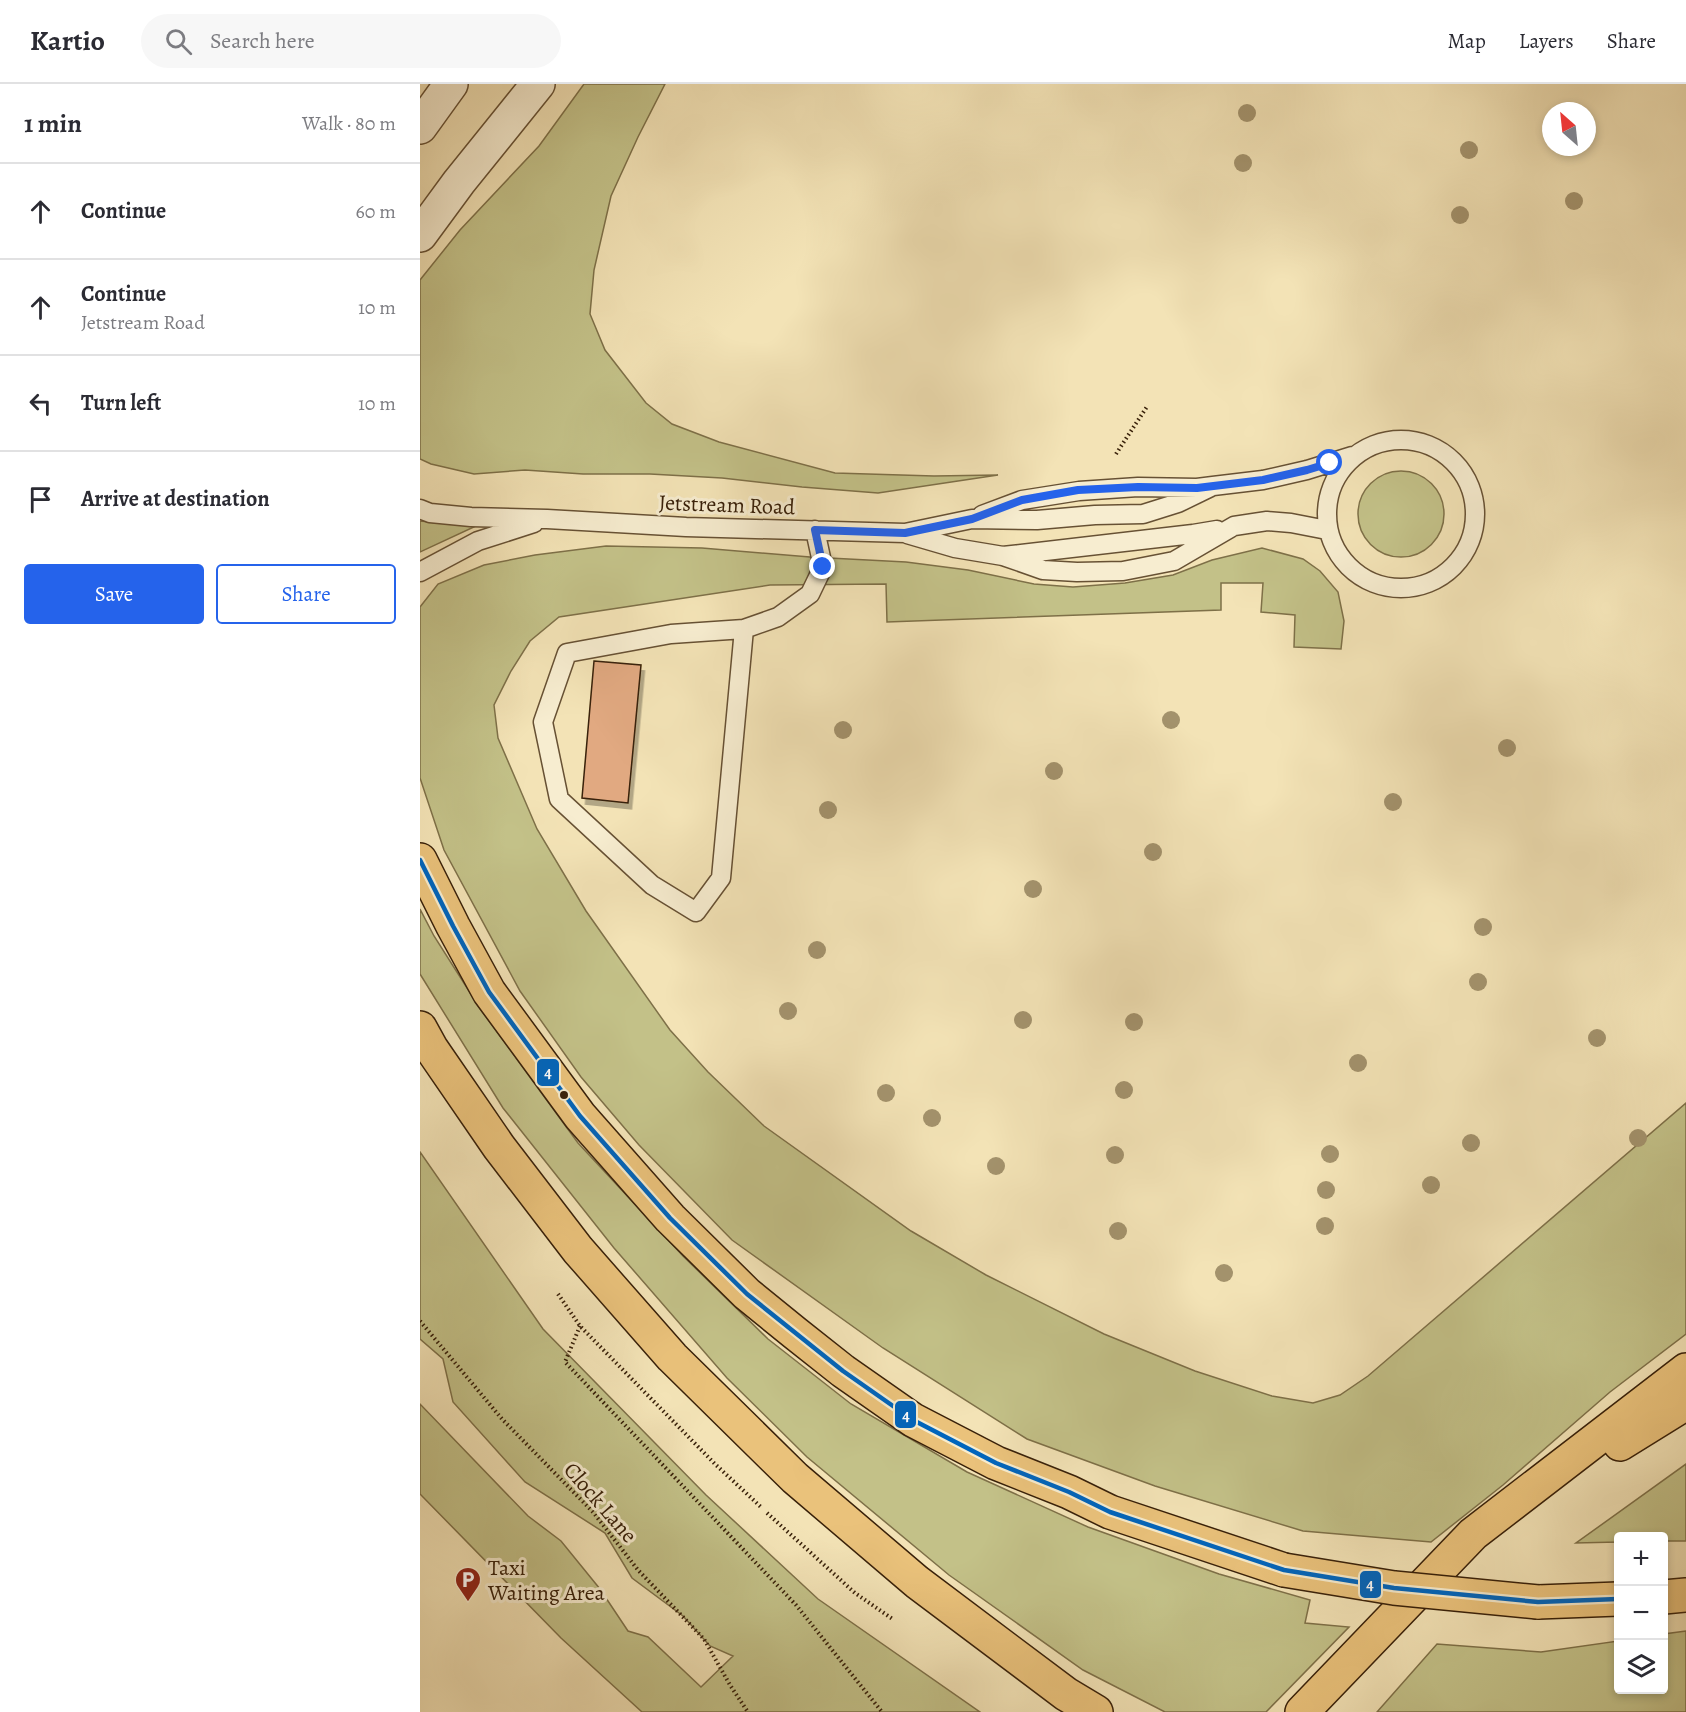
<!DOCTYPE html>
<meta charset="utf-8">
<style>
body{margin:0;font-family:Alegreya,serif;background:#f7f7f7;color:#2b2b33}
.controls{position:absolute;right:18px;bottom:18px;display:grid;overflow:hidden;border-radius:6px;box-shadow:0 3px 9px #0003}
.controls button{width:54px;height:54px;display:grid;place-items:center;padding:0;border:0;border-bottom:2px solid #e1e1e2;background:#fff;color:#2b2b33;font:30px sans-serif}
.compass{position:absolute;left:1122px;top:18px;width:54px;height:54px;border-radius:50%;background:#fff;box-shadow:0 3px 9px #0003;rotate:333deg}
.stop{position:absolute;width:18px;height:18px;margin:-14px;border:4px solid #2563eb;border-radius:50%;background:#fff}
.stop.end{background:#2563eb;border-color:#fff;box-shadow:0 2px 6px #0008}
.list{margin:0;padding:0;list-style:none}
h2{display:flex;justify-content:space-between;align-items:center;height:78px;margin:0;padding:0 24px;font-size:26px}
h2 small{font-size:20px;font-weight:400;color:#7c7c81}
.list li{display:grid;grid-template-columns:39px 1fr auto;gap:18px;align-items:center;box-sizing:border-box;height:96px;padding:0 24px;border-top:2px solid #e1e1e2}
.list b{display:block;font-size:22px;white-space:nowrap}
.list p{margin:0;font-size:20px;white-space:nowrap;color:#7c7c81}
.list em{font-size:20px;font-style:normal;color:#7c7c81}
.actions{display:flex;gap:12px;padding:18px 24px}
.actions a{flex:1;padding:14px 0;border:2px solid #2563eb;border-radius:6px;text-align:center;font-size:21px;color:#2563eb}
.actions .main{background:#2563eb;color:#fff}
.icon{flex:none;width:33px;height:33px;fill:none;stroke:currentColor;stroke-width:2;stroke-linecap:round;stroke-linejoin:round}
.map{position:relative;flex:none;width:1266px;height:1628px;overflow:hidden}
header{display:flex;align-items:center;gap:36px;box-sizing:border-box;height:84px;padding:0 30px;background:#fff;border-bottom:2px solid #e1e1e2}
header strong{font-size:28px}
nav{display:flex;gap:33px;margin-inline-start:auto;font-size:21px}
.search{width:420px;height:54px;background:#f7f7f7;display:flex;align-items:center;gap:15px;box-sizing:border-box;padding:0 21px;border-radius:33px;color:#7c7c81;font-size:22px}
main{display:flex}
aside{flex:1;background:#fff}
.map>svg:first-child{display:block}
</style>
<header>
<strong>Kartio</strong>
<div class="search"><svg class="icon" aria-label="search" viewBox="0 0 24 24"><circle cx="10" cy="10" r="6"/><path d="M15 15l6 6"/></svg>Search here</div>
<nav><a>Map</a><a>Layers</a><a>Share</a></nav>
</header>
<main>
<aside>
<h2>1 min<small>Walk · 80 m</small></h2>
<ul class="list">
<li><svg class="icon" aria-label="ahead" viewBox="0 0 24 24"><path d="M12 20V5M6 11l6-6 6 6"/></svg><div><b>Continue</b></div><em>60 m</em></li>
<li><svg class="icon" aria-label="ahead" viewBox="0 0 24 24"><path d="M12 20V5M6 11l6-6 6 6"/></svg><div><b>Continue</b><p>Jetstream Road</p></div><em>10 m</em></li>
<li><svg class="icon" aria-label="left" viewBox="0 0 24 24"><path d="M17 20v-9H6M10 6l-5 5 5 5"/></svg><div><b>Turn left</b></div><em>10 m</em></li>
<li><svg class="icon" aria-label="arrive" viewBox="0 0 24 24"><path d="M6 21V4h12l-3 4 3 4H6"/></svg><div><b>Arrive at destination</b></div></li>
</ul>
<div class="actions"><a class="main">Save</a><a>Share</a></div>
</aside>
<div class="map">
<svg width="1266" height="1628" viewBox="0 0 1266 1628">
<defs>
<filter id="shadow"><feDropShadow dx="3.5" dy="6" stdDeviation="0" flood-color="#0004"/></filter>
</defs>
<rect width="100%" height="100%" fill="#f3e3b6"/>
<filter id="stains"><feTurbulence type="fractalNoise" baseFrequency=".00333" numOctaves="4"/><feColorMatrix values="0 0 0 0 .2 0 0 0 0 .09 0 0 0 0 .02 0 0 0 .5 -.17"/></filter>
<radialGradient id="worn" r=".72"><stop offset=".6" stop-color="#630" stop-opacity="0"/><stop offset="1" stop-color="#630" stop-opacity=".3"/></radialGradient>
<path fill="#c3c188" stroke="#7e7048" stroke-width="1.5" d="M164 0H245L218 53 191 112 174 186 170 230 185 266 226 319 252 340 299 358 415 389 514 392 578 391 458 409 382 403 302 394 230 390H163L105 386 54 390 11 380 0 375V196L40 146 119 62Z
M938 430a43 43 0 1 1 86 0a43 43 0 1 1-86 0Z
M0 437 56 442 0 468Z
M186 462 282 464 390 473 486 478 548 486 614 500 653 503 705 499 753 491 792 476 842 464 883 475 900 487 918 508 924 537 921 565 874 563 875 531 841 528 843 499H801V526L467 538 466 500 350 501 139 533 110 557 91 587 74 621 78 654 117 745 166 827 250 946 288 988 344 1042 491 1147 566 1191 684 1250 775 1287 852 1312 893 1319 920 1311 948 1292 1266 1019V1250L1190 1308 1083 1401 1011 1458 883 1447 735 1402 607 1355 463 1264 312 1156 219 1061 161 993 100 907 24 766 0 694V523L18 500 64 481 115 471Z
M0 825 14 852 61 926 158 1059 263 1172 348 1255 431 1320 547 1388 668 1443 799 1490 890 1516 885 1539 929 1543 846 1628H745L663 1586 529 1491 387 1373 307 1294 194 1164 83 1024 0 890Z
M0 1068 123 1245 286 1411 398 1515 560 1628H222L141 1554 0 1410V1320L108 1432 141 1457 180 1505 208 1547 228 1553 281 1603 313 1572 290 1562 263 1532 212 1494 185 1449 105 1398 33 1318 23 1275 0 1255Z
M1266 1380V1457H1244V1452H1198V1458L1156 1459Z
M1266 1547V1628H957L1017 1560 1121 1568 1198 1557V1606H1244V1550Z"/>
<path fill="#e1a981" stroke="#382009" stroke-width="1.5" filter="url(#shadow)" d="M174 577 221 581 208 719 162 714Z"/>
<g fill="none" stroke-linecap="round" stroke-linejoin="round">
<defs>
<path id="service" d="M907 430a74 74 0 1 1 148 0a74 74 0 1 1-148 0Z
M0 425 10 429 51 433 127 435 266 443 485 449 552 435 617 436 675 431 723 430 758 419 793 402
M562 431 602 416 659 407 718 403 777 404 793 402 843 396 887 386 932 372
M487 450 535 464 583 472 773 450 797 446
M583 472 623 486 657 488 703 487 754 477 814 442 847 437 871 439 907 446
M0 488 58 457 114 439
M324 545 301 794 276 828 232 801 139 715 123 638 147 569 251 550 324 545 358 533 390 510 403 483 395 446"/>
<path id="tertiary" d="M0 43 31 0
M0 151 39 98 118 0"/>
<path id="trunk" d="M0 776 33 842 69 908 160 1032 250 1134 327 1210 375 1249 423 1287 493 1336 576 1379 649 1408 690 1428 864 1486
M0 944 11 964 79 1063 158 1166 252 1273 375 1394 497 1498 646 1610 676 1628
M1200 1360 1266 1319
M1244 1513 1266 1511
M1118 1518 1198 1515
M882 1628 1053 1450 1266 1286"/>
</defs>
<use href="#service" stroke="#675134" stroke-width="21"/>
<use href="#tertiary" stroke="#675134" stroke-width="36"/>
<use href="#trunk" stroke="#382009" stroke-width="36"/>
<path stroke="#382009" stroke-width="4" stroke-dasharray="1.5 3" stroke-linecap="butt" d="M696 370 728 321
M138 1210 160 1242 295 1380 342 1424
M0 1237 82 1335 173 1428 218 1486 284 1555 310 1601 328 1628
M160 1242 145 1278 376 1521 462 1628
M347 1429 435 1509 474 1536"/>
<use href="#service" stroke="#f7edd0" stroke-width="18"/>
<use href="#tertiary" stroke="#f7edd0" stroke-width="33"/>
<use href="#trunk" stroke="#eac27b" stroke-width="33"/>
<defs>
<path id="trunk-bridge" d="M864 1486 974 1504 1118 1518"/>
</defs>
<use href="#trunk-bridge" stroke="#382009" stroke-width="36" stroke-linecap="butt"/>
<use href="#trunk-bridge" stroke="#eac27b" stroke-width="33"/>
<defs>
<path id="bus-1" d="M0 776 33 842 69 908 160 1032 250 1134 327 1210 423 1287 493 1336 576 1379 649 1408 690 1428 864 1486 974 1504 1118 1518 1198 1515"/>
</defs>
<use href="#bus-1" stroke="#f7edd0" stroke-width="9"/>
<use href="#bus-1" stroke="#0065bd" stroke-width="4.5"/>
</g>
<g fill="#a3926c">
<circle cx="827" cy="29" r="9"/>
<circle cx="1049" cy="66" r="9"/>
<circle cx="823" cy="79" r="9"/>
<circle cx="1154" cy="117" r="9"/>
<circle cx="1040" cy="131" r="9"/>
<circle cx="751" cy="636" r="9"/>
<circle cx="423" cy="646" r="9"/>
<circle cx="1087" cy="664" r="9"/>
<circle cx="634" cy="687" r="9"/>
<circle cx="973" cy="718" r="9"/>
<circle cx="408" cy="726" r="9"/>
<circle cx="733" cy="768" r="9"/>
<circle cx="613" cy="805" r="9"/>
<circle cx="1063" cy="843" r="9"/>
<circle cx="397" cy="866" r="9"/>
<circle cx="1058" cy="898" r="9"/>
<circle cx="368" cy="927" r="9"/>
<circle cx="603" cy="936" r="9"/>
<circle cx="714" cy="938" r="9"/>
<circle cx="1177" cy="954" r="9"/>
<circle cx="938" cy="979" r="9"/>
<circle cx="704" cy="1006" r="9"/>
<circle cx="466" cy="1009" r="9"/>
<circle cx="512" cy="1034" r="9"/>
<circle cx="1218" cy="1054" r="9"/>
<circle cx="1051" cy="1059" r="9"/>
<circle cx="910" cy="1070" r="9"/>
<circle cx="695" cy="1071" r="9"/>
<circle cx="576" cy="1082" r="9"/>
<circle cx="1011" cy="1101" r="9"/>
<circle cx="906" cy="1106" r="9"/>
<circle cx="905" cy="1142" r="9"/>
<circle cx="698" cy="1147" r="9"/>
<circle cx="804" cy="1189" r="9"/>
</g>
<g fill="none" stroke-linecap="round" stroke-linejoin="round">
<path stroke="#2563eb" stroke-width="8" d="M403 483 395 446 485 449 552 435 602 416 658 406 718 403 777 404 843 396 887 386 910 379"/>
</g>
<defs>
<symbol id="parking-pin" viewBox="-11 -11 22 30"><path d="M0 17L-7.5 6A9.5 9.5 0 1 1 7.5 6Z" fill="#8f2418" stroke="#f7edd0"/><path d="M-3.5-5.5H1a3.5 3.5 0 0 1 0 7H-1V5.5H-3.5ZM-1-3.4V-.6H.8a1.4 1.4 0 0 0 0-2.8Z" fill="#fff"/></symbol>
</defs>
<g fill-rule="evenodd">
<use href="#parking-pin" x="33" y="1481" width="30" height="40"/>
</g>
<circle fill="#382009" stroke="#f7edd0" stroke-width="2" cx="144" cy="1011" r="5"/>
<g text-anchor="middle" stroke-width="6" stroke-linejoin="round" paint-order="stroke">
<g font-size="22" fill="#382009" stroke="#f7edd0">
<text transform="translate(307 420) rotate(2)" y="8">Jetstream Road</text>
<text transform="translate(181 1418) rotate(49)" y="8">Clock Lane</text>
</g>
<g font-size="22" fill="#382009" stroke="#f7edd0" text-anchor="start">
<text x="68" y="1491">Taxi<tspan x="68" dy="25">Waiting Area</tspan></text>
</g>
</g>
<g stroke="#f7edd0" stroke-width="2">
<rect x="116" y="974" width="24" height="29" rx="6" fill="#0065bd"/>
<rect x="474" y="1316" width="23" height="29" rx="6" fill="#0065bd"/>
<rect x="939" y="1486" width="23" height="29" rx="6" fill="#0065bd"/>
</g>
<g font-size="16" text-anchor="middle" font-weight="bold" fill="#fff">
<text x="128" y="994">4</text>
<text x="486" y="1337">4</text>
<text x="950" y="1506">4</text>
</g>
<rect width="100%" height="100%" filter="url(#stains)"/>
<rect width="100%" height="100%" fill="url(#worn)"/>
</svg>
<div class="controls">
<button>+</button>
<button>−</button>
<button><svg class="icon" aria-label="layers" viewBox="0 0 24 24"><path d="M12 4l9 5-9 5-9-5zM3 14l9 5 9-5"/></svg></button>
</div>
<svg class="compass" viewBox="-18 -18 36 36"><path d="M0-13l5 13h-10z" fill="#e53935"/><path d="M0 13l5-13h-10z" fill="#7c7c81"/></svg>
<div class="stop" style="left:910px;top:379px"></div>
<div class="stop end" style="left:403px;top:483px"></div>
</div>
</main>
